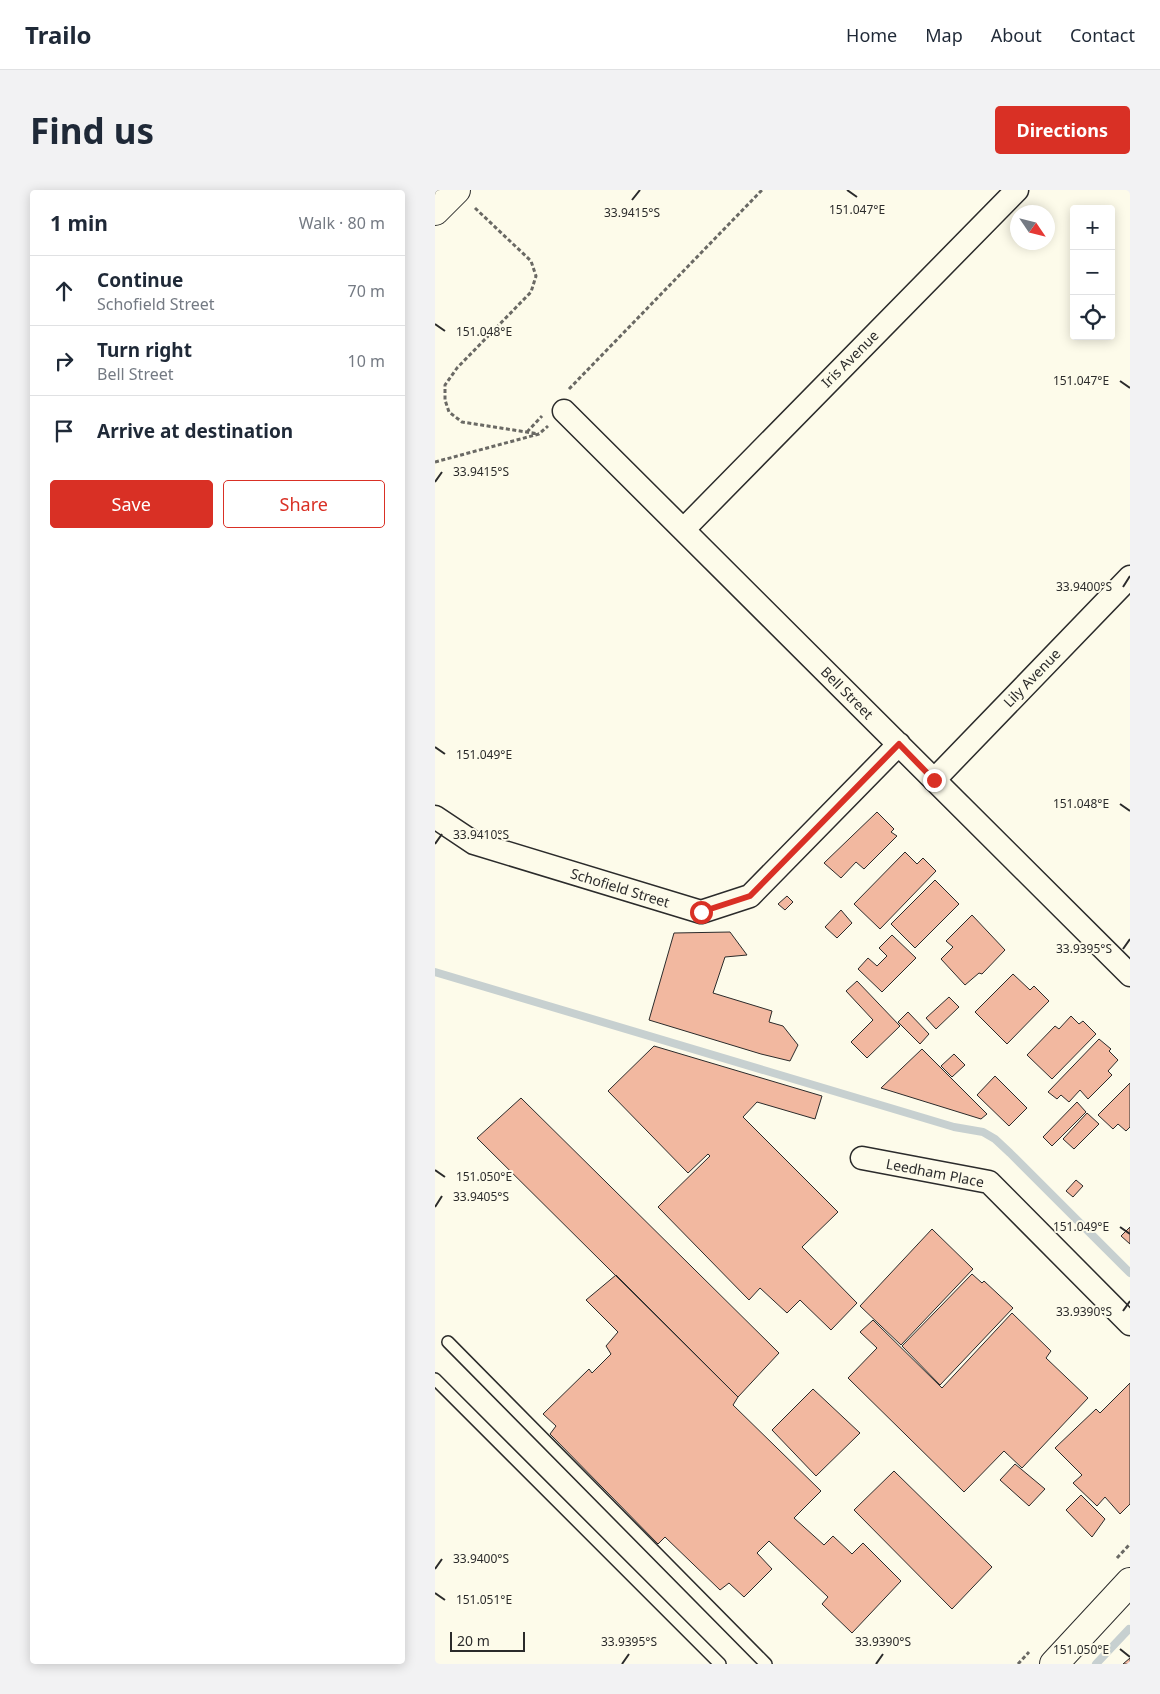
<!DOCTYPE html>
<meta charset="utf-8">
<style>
body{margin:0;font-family:"Noto Sans",sans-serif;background:#f2f2f3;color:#1f2937}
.controls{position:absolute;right:15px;top:15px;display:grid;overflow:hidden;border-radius:5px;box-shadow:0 2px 12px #0003}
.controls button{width:45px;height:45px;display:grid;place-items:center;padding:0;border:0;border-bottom:1px solid #e0e1e3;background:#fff;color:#1f2937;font:25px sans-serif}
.compass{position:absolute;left:575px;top:15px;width:45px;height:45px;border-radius:50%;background:#fff;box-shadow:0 2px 12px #0003;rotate:125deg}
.scale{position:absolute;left:15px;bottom:12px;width:75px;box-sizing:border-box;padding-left:5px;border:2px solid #2b2b2b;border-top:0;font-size:14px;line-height:18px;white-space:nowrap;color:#2b2b2b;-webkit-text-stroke:4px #fdfbea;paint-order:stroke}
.stop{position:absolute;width:15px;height:15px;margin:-11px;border:4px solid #d93025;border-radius:50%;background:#fff}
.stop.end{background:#d93025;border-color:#fff;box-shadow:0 1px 5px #0008}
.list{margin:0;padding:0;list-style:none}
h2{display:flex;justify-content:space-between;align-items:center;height:65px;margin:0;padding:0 20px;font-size:21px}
h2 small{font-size:16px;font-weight:400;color:#747a83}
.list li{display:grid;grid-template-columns:32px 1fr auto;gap:15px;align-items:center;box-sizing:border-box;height:70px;padding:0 20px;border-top:1px solid #e0e1e3}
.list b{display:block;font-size:19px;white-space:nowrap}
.list p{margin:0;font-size:16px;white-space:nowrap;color:#747a83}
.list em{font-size:16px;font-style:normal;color:#747a83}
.actions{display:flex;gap:10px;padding:15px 20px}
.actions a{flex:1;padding:11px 0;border:1px solid #d93025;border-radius:5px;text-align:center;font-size:18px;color:#d93025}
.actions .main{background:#d93025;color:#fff}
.icon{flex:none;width:28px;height:28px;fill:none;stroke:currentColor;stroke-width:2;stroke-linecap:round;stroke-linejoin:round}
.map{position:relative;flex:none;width:695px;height:1474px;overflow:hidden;border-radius:5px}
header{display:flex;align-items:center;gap:30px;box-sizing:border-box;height:70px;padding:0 25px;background:#fff;border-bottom:1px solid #e0e1e3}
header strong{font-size:24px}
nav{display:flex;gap:28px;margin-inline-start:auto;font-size:18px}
.intro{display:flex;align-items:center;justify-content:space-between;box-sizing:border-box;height:120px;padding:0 30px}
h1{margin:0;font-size:35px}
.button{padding:12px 22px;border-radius:5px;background:#d93025;color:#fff;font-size:18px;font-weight:700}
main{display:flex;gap:30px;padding:0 30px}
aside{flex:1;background:#fff;border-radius:5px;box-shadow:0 2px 12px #0003}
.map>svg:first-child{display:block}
</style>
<header>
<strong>Trailo</strong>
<nav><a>Home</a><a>Map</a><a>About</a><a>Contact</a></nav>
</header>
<div class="intro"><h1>Find us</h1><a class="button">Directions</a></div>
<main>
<aside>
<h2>1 min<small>Walk · 80 m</small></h2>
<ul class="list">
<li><svg class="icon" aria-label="ahead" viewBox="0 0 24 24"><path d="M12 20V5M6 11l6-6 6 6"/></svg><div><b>Continue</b><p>Schofield Street</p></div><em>70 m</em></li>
<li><svg class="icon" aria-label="right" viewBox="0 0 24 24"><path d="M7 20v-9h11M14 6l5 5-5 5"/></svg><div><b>Turn right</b><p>Bell Street</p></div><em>10 m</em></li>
<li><svg class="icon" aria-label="arrive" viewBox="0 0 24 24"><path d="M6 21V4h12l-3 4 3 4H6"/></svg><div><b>Arrive at destination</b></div></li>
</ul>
<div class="actions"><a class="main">Save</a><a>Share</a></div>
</aside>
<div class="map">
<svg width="695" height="1474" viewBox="0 0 695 1474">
<rect width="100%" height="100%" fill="#fdfbea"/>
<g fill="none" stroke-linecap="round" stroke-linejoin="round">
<path stroke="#c7d0d0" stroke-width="8" d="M0 782 519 937 548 942 560 949 575 963 695 1083
M661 1474 694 1439"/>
</g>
<path fill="#f2b8a0" stroke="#2b2b2b" d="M442 622 459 639 456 642 462 646 429 679 421 672 406 688 389 673Z
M470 662 482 674 488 668 501 681 445 739 419 714Z
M500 690 524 714 480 758 456 734Z
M352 706 358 712 350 720 343 714Z
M406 720 417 733 402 748 390 737Z
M537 725 570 760 547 784 544 783 530 795 506 769 518 757 511 751Z
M295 742 312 765 290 767 278 803 337 821 334 832 348 836 363 855 355 871 326 864 214 830 239 743Z
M457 745 481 768 447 802 423 779 433 768 442 776 452 766 444 758Z
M578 784 595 800 599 796 614 811 572 854 540 822Z
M422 791 465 836 432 868 416 852 438 830 411 801Z
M514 807 524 817 501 839 491 828Z
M473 822 494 844 485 854 463 832Z
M636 826 644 834 648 831 661 844 617 889 592 865 620 836 624 839Z
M664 849 676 859 674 861 683 870 673 881 677 885 653 909 645 900 634 912 626 905 622 909 613 902Z
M219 856 387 906 380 929 322 912 308 927 403 1022 367 1057 422 1113 396 1140 365 1110 352 1123 325 1098 314 1110 223 1017 275 966 273 964 253 983 173 901Z
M487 859 552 924 546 929 446 898Z
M519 864 530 875 517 887 506 876Z
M560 886 592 918 574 936 542 905Z
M695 893V937L691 941 683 934 678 939 663 925Z
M86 908 344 1163 303 1207 42 948Z
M642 912 651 922 617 956 608 947Z
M652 923 664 934 639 959 628 949Z
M641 990 648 996 638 1007 631 1001Z
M695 1037V1054L686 1046Z
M497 1039 538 1079 466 1155 425 1116Z
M537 1084 547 1093 549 1091 578 1118 505 1195 467 1156Z
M181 1085 303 1207 298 1215 386 1301 359 1328 389 1355 398 1346 417 1364 428 1353 466 1391 417 1443 387 1414 393 1407 334 1351 322 1363 337 1379 309 1407 294 1393 285 1400 230 1347 223 1354 115 1244 121 1236 108 1224 154 1179 157 1183 176 1164 171 1156 183 1142 151 1110Z
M577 1123 616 1161 611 1168 653 1208 587 1278 569 1261 529 1302 413 1188 442 1158 425 1142 438 1130 507 1198Z
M695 1193V1314L685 1324 670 1307 662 1316 638 1293 647 1285 620 1258 661 1219 665 1223Z
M378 1199 425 1243 381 1286 337 1240Z
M580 1274 610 1299 594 1316 565 1290Z
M459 1281 557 1377 517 1419 419 1320Z
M646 1305 670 1329 657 1347 631 1320Z
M695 1468V1474H688Z"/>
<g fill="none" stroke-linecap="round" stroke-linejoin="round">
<defs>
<path id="service" d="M13 1152 331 1474
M0 1189 285 1474"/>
<path id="minor" d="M129 221 695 785
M249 339 582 0
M499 590 695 387
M0 627 39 653 266 722 315 706 464 554
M427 968 554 992 695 1134"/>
<path id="secondary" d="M619 1474 695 1392"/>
<path id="motorway" d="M0 21 21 0"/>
</defs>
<use href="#service" stroke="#2b2b2b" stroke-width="14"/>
<use href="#minor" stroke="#2b2b2b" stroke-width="25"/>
<use href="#secondary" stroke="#2b2b2b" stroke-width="30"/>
<use href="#motorway" stroke="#2b2b2b" stroke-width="30"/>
<path stroke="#6a6964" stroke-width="3" stroke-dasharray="4 2.5" stroke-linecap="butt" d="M40 18 96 71 101 86 96 102 22 178 10 195V210L14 222 27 232 104 244
M134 199 327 0
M92 242 107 226
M0 272 104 244 113 236
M682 1368 695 1354
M583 1474 594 1462"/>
<use href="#service" stroke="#fdfbea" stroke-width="11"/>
<use href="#minor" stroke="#fdfbea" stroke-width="22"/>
<use href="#secondary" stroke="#fdfbea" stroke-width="28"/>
<use href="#motorway" stroke="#fdfbea" stroke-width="28"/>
</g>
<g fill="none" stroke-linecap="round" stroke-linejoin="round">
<path stroke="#d93025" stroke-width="6" d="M266 722 315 706 464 554 499 590"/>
</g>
<path fill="none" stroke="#2b2b2b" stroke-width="2" d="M412 0 422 7M197 10 205 0M0 134 10 141M685 191 695 198M0 292 7 282M688 397 695 386M0 557 10 564M685 614 695 621M0 654 7 644M688 759 695 749M0 980 10 987M0 1017 7 1006M685 1037 695 1044M688 1121 695 1111M0 1379 7 1369M0 1403 10 1410M685 1459 695 1467M187 1474 194 1464M441 1474 448 1464"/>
<g text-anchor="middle" stroke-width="4" stroke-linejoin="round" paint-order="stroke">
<g font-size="14" fill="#2b2b2b" stroke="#fdfbea">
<text transform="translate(415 169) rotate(-45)" y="5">Iris Avenue</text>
<text transform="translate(597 488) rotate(-46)" y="5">Lily Avenue</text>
<text transform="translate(412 503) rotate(45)" y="5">Bell Street</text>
<text transform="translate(185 698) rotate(17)" y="5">Schofield Street</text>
<text transform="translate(500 983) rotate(11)" y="5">Leedham Place</text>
</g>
</g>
<g font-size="12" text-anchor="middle" fill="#2b2b2b" stroke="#fdfbea" stroke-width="4" stroke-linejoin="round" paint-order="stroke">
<text x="422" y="24">151.047°E</text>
<text x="197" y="27">33.9415°S</text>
<text x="49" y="146">151.048°E</text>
<text x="646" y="195">151.047°E</text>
<text x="46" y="286">33.9415°S</text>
<text x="649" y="401">33.9400°S</text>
<text x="49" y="569">151.049°E</text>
<text x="646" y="618">151.048°E</text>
<text x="46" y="649">33.9410°S</text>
<text x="649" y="763">33.9395°S</text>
<text x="49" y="991">151.050°E</text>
<text x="46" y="1011">33.9405°S</text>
<text x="646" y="1041">151.049°E</text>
<text x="649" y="1126">33.9390°S</text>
<text x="46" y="1373">33.9400°S</text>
<text x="49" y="1414">151.051°E</text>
<text x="194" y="1456">33.9395°S</text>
<text x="448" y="1456">33.9390°S</text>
<text x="646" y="1464">151.050°E</text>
</g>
</svg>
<div class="controls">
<button>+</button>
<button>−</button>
<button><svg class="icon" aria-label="locate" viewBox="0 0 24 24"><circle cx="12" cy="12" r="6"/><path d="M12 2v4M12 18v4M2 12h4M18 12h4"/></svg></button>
</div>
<svg class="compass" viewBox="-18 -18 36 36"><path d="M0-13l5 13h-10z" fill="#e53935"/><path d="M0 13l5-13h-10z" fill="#747a83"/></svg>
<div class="scale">20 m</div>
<div class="stop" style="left:266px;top:722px"></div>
<div class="stop end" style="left:499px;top:590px"></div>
</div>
</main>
